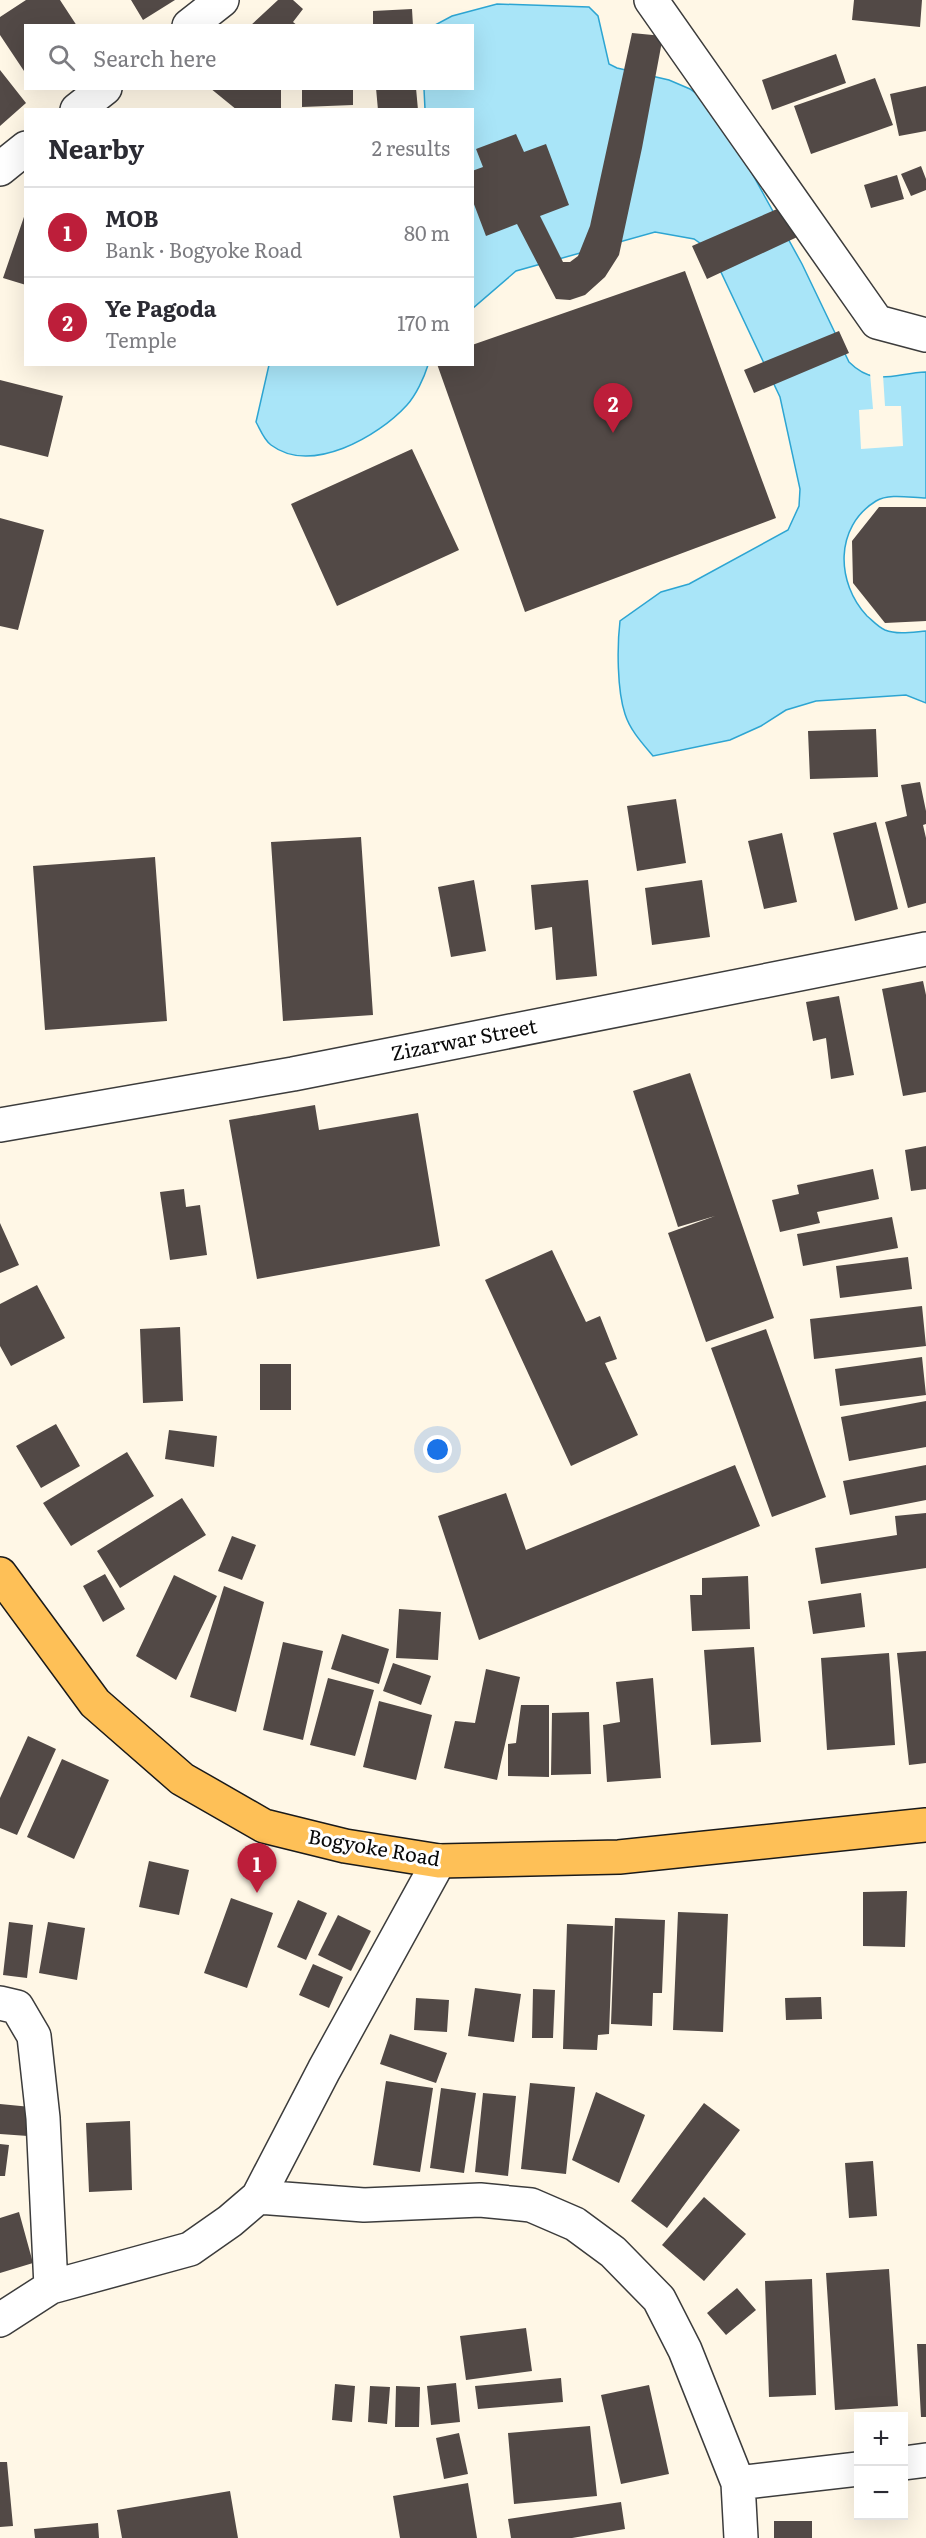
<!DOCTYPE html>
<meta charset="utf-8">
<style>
body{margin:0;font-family:Literata,serif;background:#f2f2f3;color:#2b2b33}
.controls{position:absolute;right:18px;bottom:18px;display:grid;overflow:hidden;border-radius:0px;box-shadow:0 6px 24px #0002}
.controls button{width:54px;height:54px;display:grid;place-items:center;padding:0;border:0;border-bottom:2px solid #e1e1e2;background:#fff;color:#2b2b33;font:30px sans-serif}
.you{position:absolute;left:438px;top:1450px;width:21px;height:21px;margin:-15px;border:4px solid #fff;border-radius:50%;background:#1a73e8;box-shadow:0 0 0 9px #1a73e833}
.badge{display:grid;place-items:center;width:39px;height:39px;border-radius:50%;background:#bd1e3a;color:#fff;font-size:20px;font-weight:700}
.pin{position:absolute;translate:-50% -50px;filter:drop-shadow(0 2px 3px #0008)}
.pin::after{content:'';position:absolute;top:32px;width:21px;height:18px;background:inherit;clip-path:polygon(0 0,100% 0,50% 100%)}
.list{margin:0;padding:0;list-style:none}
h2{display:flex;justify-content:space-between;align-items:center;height:78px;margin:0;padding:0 24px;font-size:26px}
h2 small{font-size:20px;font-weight:400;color:#7c7c81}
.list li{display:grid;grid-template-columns:39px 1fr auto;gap:18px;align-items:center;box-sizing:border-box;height:90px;padding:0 24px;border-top:2px solid #e1e1e2}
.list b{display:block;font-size:22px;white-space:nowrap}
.list p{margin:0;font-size:20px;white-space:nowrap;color:#7c7c81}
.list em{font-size:20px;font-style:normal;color:#7c7c81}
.icon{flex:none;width:33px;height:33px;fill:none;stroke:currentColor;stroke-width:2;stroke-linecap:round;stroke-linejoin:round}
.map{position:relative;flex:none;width:926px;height:2538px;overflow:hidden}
.search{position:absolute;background:#fff;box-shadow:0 6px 24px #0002;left:24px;top:24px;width:450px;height:66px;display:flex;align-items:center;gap:15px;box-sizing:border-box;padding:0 21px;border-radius:0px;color:#7c7c81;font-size:22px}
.panel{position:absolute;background:#fff;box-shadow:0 6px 24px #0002;left:24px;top:108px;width:450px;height:258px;border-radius:0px}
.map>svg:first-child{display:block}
</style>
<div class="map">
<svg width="926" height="2538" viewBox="0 0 926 2538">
<rect width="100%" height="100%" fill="#fff7e6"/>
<path fill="#a9e5f8" stroke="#2da5d2" stroke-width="1.5" d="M497 4 589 7 598 16 609 64 617 68 669 80 690 89 716 108 802 264 849 362C875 388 895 373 926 372V498C912 498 889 493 876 501 834 527 836 583 867 616 873 621 878 627 885 630 898 635 913 632 926 631V703L906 695 816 701 786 710 761 726 730 740 653 756C642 743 630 730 625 714 617 690 617 646 620 621L661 592 689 584 788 530 799 506 800 489 780 397 711 251 694 239 655 232 516 271 473 308 472 110 425 109 424 89 472 88V26L435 25 452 16Z
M269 365V364L428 365C424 378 416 395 407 405 378 437 311 475 271 445 264 440 260 429 256 422Z"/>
<path fill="#fff7e6" d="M870 373 883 375 885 406H901L903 446 861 449 859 410 873 409Z"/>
<path fill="#524946" d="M26 0H60L77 26H26V74L0 35V17Z
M131 0H175L143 20Z
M278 0H293L303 9 293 22 298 26H250Z
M854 0H922L920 27 852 20Z
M412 9 413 26H373V11Z
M632 33 663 36 642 148 619 255 605 277 585 295 570 300 556 299 517 224 486 236 472 199V171L483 167 476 149 516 134 524 152 546 144 569 205 540 216 563 262H570L578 256 590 226Z
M836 54 846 83 772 110 762 80Z
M0 70 26 103 0 126Z
M875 78 893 125 811 154 794 106Z
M926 86V131L899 136 890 94Z
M210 88H281V110H237Z
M302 88H353V105L302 107Z
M376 88H416L418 110H378Z
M921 166 926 179V190L911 196 901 174Z
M897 175 904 199 871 208 864 185Z
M791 203 808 232 707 279 692 246Z
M26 211V285L3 278Z
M685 271 776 518 525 612 437 364H472V345Z
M839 331 849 353 754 393 744 370Z
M0 380 63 396 48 457 0 445Z
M412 449 459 550 337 606 291 504Z
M879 507H926V621L885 623 853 583 852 541Z
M0 518 44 530 18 630 0 626Z
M876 729 878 777 810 779 808 731Z
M920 782 926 811V824L923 825 926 838V903L908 908 885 822 907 816 901 785Z
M676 799 686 863 637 871 627 806Z
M876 822 898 909 855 921 833 833Z
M782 833 797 902 764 909 748 841Z
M361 837 373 1015 283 1021 271 842Z
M155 857 167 1021 45 1030 33 866Z
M474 880 486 951 451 957 438 887Z
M588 880 597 976 556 980 552 927 535 930 531 885Z
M702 880 710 937 652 945 645 888Z
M923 981 926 995V1092L903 1096 882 989Z
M839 996 854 1075 831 1079 826 1038 813 1041 806 1002Z
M690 1073 774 1318 706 1342 668 1233 715 1216 678 1227 633 1091Z
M315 1105 319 1130 418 1113 440 1246 257 1279 229 1120Z
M926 1146V1189L911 1191 905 1150Z
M873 1169 879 1199 817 1212 820 1223 780 1232 772 1200 799 1194 797 1185Z
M184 1189 186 1207 200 1205 207 1255 170 1260 160 1192Z
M892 1217 898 1248 803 1266 797 1234Z
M0 1223 19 1265 0 1273Z
M552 1250 586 1322 600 1316 617 1359 605 1363 638 1435 571 1466 485 1280Z
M908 1257 912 1289 840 1298 836 1266Z
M37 1285 65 1338 11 1366 0 1346V1304Z
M922 1306 926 1346 814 1359 810 1319Z
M180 1327 183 1401 143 1403 140 1329Z
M766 1329 826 1497 772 1517 711 1348Z
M922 1357 926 1395 840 1406 835 1369Z
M260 1364H291V1410H260Z
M926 1401V1447L849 1461 841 1417Z
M56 1424 80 1466 41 1488 16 1446Z
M169 1430 217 1436 214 1467 165 1459Z
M127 1452 154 1496 71 1546 43 1503Z
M735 1465 760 1526 479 1640 438 1516 506 1493 526 1550Z
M926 1465V1500L850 1515 843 1481Z
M182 1498 206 1535 120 1588 97 1551Z
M926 1513V1568L821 1584 815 1548 897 1535 895 1516Z
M232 1536 256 1545 242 1580 218 1571Z
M105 1574 125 1609 103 1622 83 1586Z
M174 1575 217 1596 176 1680 136 1656Z
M748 1576 750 1629 692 1631 690 1595H702V1578Z
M224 1586 264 1602 236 1712 190 1697Z
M861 1593 865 1627 813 1634 808 1601Z
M399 1609 441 1612 438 1660 396 1658Z
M342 1634 389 1649 379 1684 331 1669Z
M283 1642 323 1651 303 1740 263 1730Z
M754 1647 761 1742 711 1745 704 1650Z
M926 1651V1763L909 1765 897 1653Z
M889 1653 895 1745 827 1750 821 1658Z
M393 1663 431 1676 421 1705 383 1691Z
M486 1669 520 1677 497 1780 444 1768 455 1721 475 1723Z
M328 1678 374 1690 355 1756 310 1745Z
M653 1678 661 1778 607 1782 603 1725 620 1722 616 1682Z
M379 1701 432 1715 416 1780 363 1767Z
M521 1705H549V1777L508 1776V1744L516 1743Z
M589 1712 591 1774 551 1775 552 1713Z
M28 1736 56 1749 17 1835 0 1828V1798Z
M62 1759 109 1780 74 1859 27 1837Z
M149 1861 189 1870 179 1915 139 1907Z
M907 1891 905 1947 863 1946V1892Z
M231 1898 273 1913 247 1988 204 1973Z
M298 1900 327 1913 306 1960 277 1947Z
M678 1912 728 1914 723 2032 673 2030Z
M338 1915 371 1931 351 1971 318 1955Z
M615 1918 665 1920 662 1993H653L652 2026 611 2024Z
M9 1922 33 1925 27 1978 3 1975Z
M48 1922 85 1928 77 1980 39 1973Z
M567 1924 613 1926 609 2034 598 2035 597 2050 563 2049Z
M313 1964 343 1977 329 2008 299 1995Z
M475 1988 521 1994 514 2042 468 2036Z
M533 1989 555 1990 553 2038H532Z
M821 1997 822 2019 786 2020 785 1998Z
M416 1998 449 2000 447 2032 414 2030Z
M390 2034 447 2053 436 2083 380 2064Z
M386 2081 433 2088 420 2172 373 2165Z
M530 2083 575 2087 566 2174 521 2169Z
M441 2088 476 2093 464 2173 430 2168Z
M596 2092 645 2115 619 2183 572 2160Z
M483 2093 516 2096 508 2176 475 2172Z
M704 2103 740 2130 667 2228 631 2201Z
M0 2104 31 2107 28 2136 0 2134Z
M130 2121 132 2190 89 2192 86 2123Z
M0 2144 9 2145 5 2176H0Z
M873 2161 877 2216 849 2218 845 2163Z
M704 2197 746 2234 704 2281 662 2245Z
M19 2212 33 2263 0 2273V2218Z
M889 2269 898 2406 835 2410 826 2273Z
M812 2279 816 2395 769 2397 765 2281Z
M737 2288 756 2310 726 2335 707 2313Z
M526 2328 532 2371 466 2380 460 2336Z
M917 2344H926V2417H921Z
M561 2378 563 2402 478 2409 475 2386Z
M456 2383 460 2422 431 2425 427 2386Z
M335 2384 355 2386 352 2422 332 2420Z
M649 2385 669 2474 621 2484 601 2395Z
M370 2386 390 2387 387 2424 368 2422Z
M396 2386 420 2387 419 2427H395Z
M590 2426 597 2496 514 2504 508 2433Z
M459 2433 468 2474 444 2479 436 2438Z
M0 2462H7L13 2526 0 2527Z
M468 2483 477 2538H400L393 2496Z
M230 2491 238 2538H122L117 2510Z
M621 2502 625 2529 572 2538H511L508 2519Z
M774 2521H812V2538H774Z
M98 2523 99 2538H35L34 2529Z"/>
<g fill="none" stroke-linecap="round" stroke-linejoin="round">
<defs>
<path id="minor" d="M651 0 877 322 926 335
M189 26 222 0
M77 110 105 88
M0 169 26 148
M0 1125 293 1074 926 949
M0 2003 17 2007 34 2036 43 2118 51 2287
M258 2197 364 2205 480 2200 531 2205 575 2224 613 2252 659 2299 685 2350 738 2483 741 2538
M0 2320 51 2287 190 2249 230 2221 258 2197 324 2070 439 1861
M904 2463 926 2460
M738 2483 858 2469"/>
<path id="major" d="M0 1574 95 1703 182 1779 264 1826 345 1846 439 1861 619 1857 926 1825"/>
</defs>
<use href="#minor" stroke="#3c3c3c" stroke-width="36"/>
<use href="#major" stroke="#1a1a1a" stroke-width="36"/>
<use href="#minor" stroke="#fff" stroke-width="33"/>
<use href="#major" stroke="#fec057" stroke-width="33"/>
</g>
<g text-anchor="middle" stroke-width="6" stroke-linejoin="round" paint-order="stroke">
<g font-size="20" fill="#090909" stroke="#fff">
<text transform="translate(464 1040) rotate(-11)" y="7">Zizarwar Street</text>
<text transform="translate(374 1848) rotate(10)" y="7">Bogyoke Road</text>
</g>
</g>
</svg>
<div class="controls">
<button>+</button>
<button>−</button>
</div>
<div class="you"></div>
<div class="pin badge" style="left:257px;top:1893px">1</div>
<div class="pin badge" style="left:613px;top:433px">2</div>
<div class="search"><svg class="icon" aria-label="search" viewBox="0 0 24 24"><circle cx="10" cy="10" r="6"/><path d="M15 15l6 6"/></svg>Search here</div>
<section class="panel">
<h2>Nearby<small>2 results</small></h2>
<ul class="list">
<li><span class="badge">1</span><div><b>MOB</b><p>Bank · Bogyoke Road</p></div><em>80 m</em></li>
<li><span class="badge">2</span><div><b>Ye Pagoda</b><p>Temple</p></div><em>170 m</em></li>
</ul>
</section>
</div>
